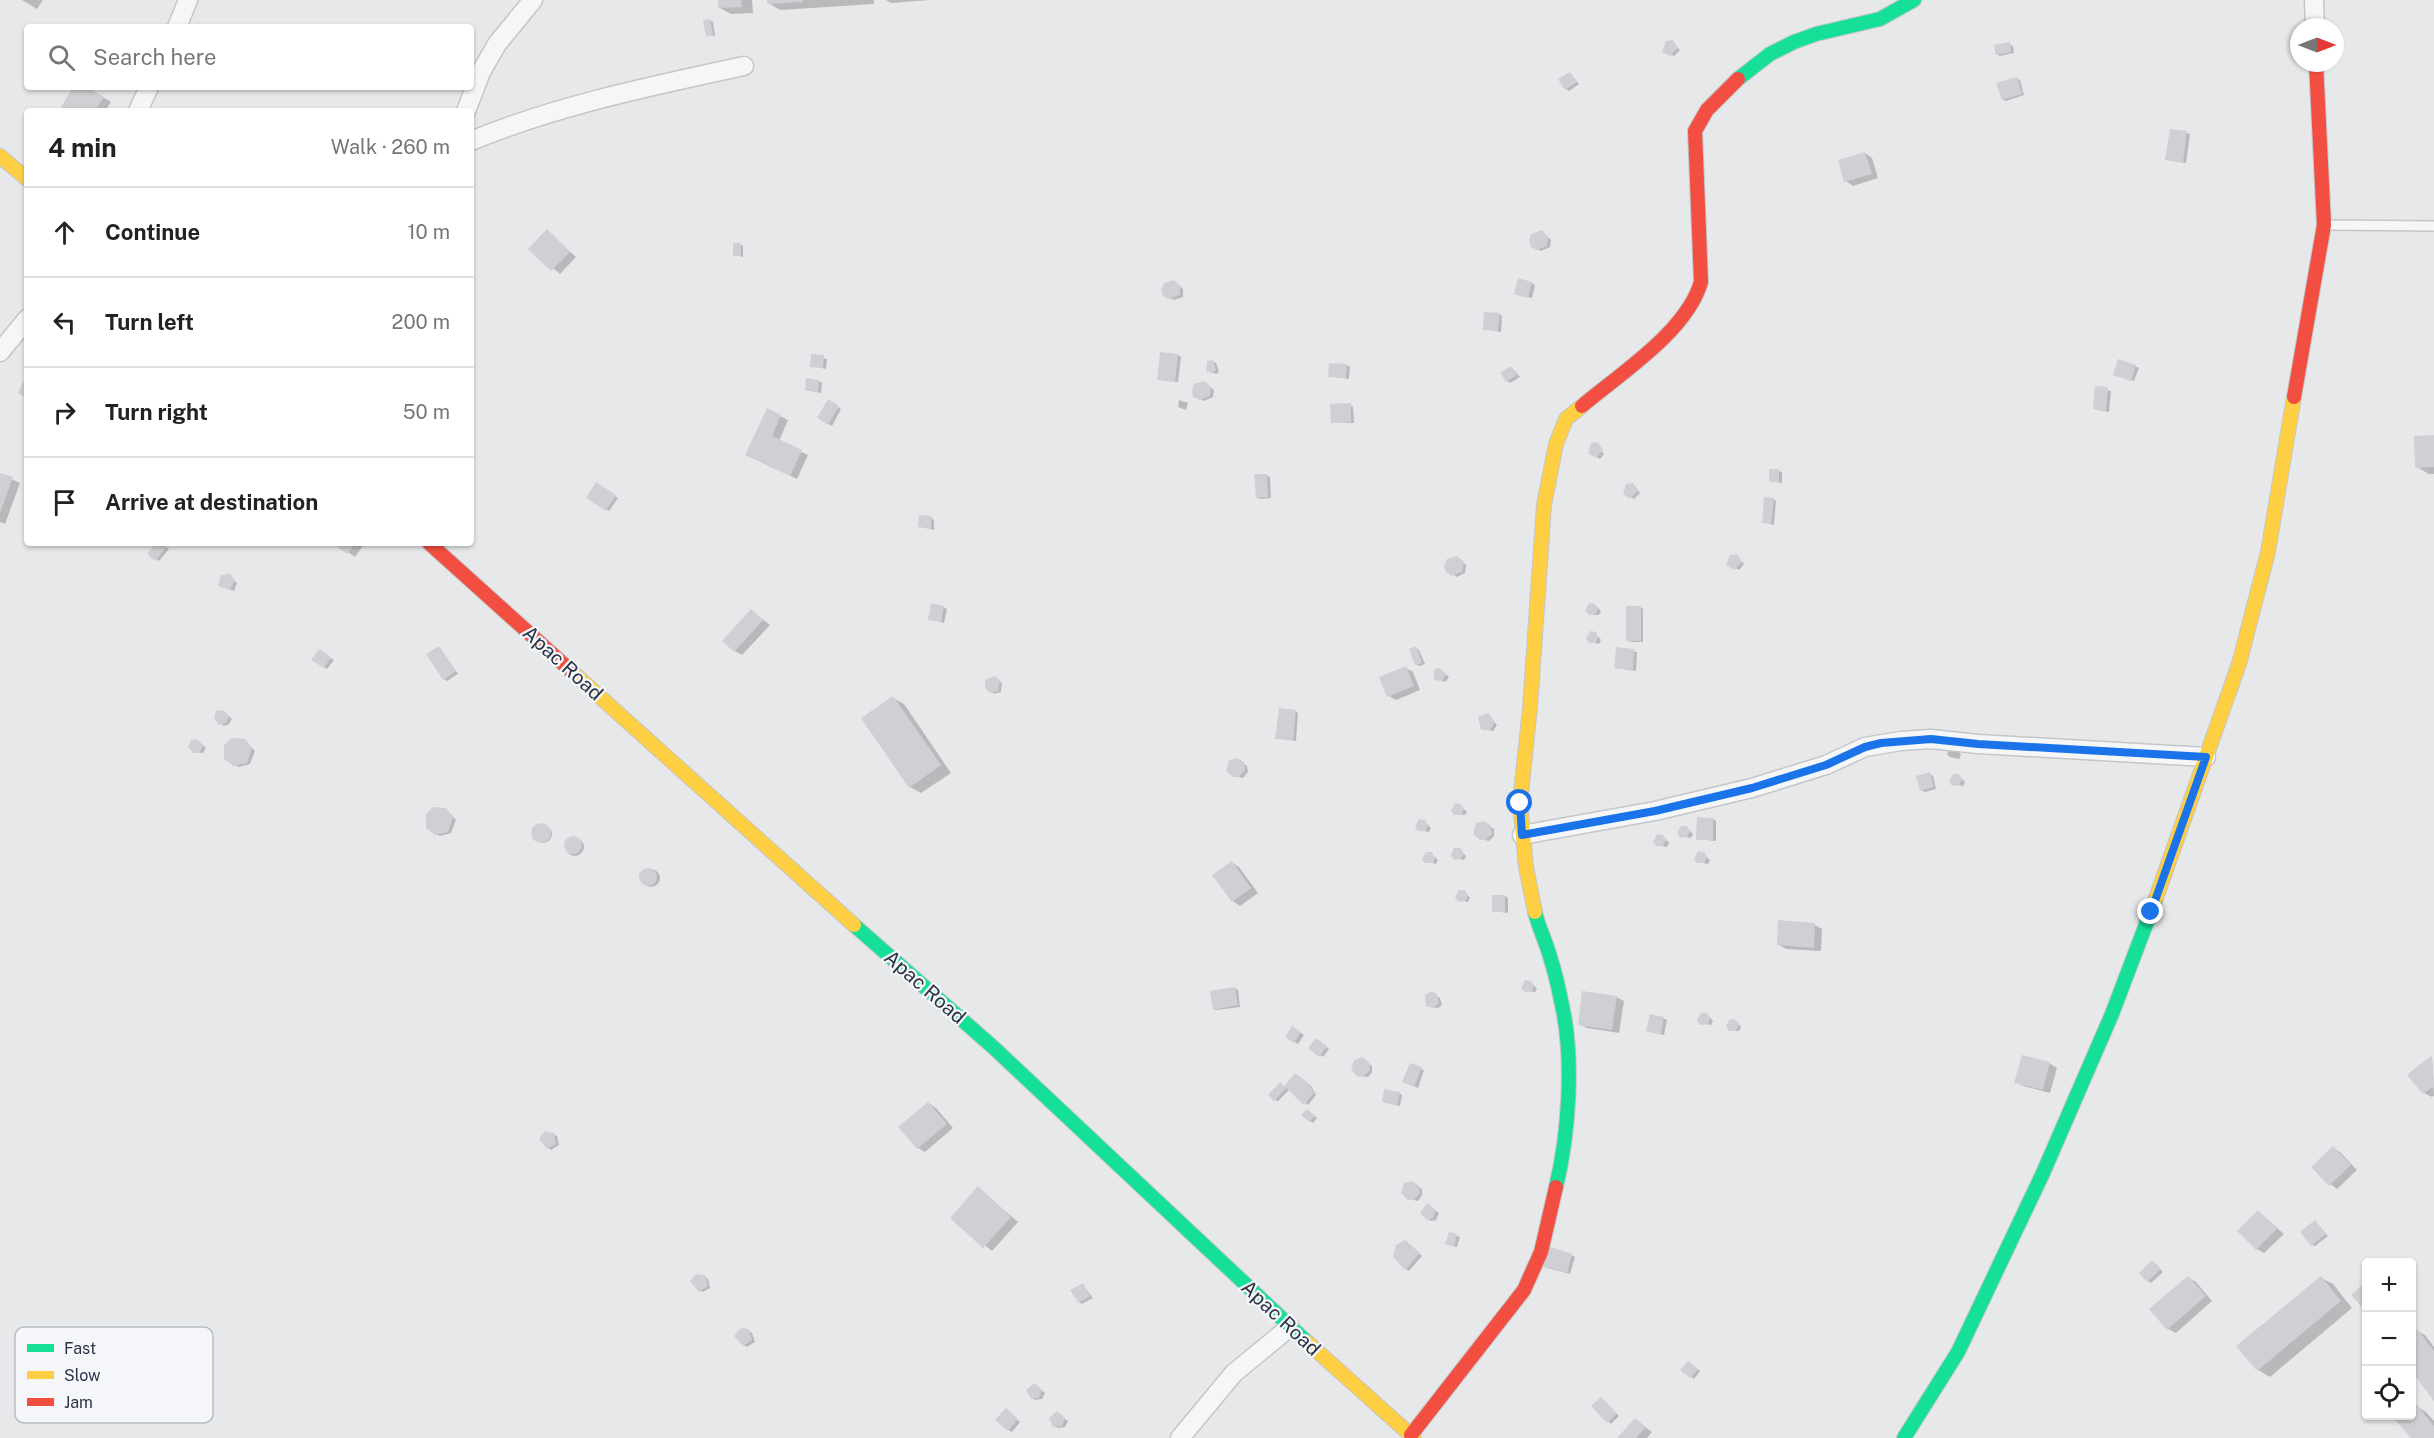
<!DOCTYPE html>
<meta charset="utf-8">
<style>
body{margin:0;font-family:"Public Sans",sans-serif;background:#f6f6f6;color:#222}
.controls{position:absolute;right:18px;bottom:18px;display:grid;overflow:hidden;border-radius:6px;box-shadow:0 2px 4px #0004}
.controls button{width:54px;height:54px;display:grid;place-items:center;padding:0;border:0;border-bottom:2px solid #e0e0e0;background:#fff;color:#222;font:30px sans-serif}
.compass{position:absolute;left:2290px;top:18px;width:54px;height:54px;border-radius:50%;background:#fff;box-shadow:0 2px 4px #0004;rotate:90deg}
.stop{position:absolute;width:18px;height:18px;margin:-14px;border:4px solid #1a73e8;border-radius:50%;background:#fff}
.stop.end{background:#1a73e8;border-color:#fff;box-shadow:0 2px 6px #0008}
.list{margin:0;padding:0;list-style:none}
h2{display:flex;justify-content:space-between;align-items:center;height:78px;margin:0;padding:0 24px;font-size:26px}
h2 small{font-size:20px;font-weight:400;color:#767676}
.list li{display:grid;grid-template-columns:39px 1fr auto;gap:18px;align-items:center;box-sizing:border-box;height:90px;padding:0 24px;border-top:2px solid #e0e0e0}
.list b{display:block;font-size:22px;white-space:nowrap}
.list em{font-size:20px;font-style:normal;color:#767676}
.icon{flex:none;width:33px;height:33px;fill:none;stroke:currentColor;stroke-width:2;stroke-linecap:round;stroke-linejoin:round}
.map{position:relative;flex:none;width:2434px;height:1438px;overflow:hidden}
.search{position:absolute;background:#fff;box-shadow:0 2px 4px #0004;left:24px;top:24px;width:450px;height:66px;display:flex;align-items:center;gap:15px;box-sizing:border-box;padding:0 21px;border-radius:6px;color:#767676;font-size:22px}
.panel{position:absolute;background:#fff;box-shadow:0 2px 4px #0004;left:24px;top:108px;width:450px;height:438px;border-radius:6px}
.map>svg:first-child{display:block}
</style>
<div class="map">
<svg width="2434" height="1438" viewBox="0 0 2434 1438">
<rect width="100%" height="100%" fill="#e6e8ea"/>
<path fill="#0003" d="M22 0H43L37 9Z
M719 0H752L753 13 731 14 720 8Z
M768 0H874V4L780 10 768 3Z
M886 0H930L891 3Z
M710 20 713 22 715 36 707 35Z
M1672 42 1680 50 1674 56 1664 51Z
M2009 44 2013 46 2014 53 2000 56 1997 54Z
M1570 73 1579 84 1569 91 1566 89Z
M2016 78 2020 80 2024 95 2006 101 2003 99Z
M74 87H86L111 102 105 111H66Z
M2171 130 2190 134 2186 163 2167 160Z
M1865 153 1872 158 1878 178 1853 186 1846 181Z
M547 231 576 257 560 274 530 249Z
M1545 234 1551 240 1550 247 1541 251 1532 246Z
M740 244 743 246V257L734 255Z
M1174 281 1183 289V297L1174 300 1164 295Z
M1532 283 1535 285 1532 298 1519 295Z
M1499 314 1502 316 1501 332 1485 329Z
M1178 355 1181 357 1178 382 1159 379Z
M813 356 827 359 826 369 812 366Z
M1213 362 1216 363 1219 372 1216 374 1211 372Z
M1346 365 1350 367 1349 379 1329 376Z
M2135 366 2139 368 2134 381 2118 376Z
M1512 368 1520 377 1510 383 1507 381Z
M819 381 822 383 821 393 806 390Z
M1208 385 1214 390 1213 397 1204 401 1195 396Z
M2096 388 2111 391 2109 412 2094 409Z
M1179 400 1188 403 1186 410 1178 407Z
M828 401 841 409 832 426 819 418Z
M1350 405 1353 407 1354 423 1332 422Z
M780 416 788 420 779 441 808 455 797 479 754 458Z
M2434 436V474H2429L2417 467Z
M1597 444 1604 454 1600 459 1590 453Z
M1779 471 1782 472V483L1770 481Z
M0 474 20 483 5 524 0 522Z
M1266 475 1270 477 1271 498 1260 499 1257 497Z
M596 484 618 498 609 511 588 498Z
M1633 484 1640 493 1634 499 1624 493Z
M1773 499 1776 501 1774 525 1763 522Z
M931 518 934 520V530L919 526Z
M158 543 169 549 159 561 149 554Z
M335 543H365L355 557Z
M1736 555 1744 564 1739 570 1728 564Z
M1461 560 1466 565 1465 573 1457 577 1448 571Z
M230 576 237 583 234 591 223 587Z
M1595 605 1601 611 1599 615 1589 614Z
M943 607 947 609 944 623 930 619Z
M1640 607 1643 609V642H1631L1628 640Z
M751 611 770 625 742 655 735 651Z
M1595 633 1601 640 1599 644 1590 642Z
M439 647 458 674 447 681 444 679Z
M1416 648 1419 650 1425 664 1419 666 1416 664Z
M1617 649 1637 652 1636 671 1615 668Z
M319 651 334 660 327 669 313 660Z
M1406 668 1413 672 1420 690 1396 700 1389 696Z
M1440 669 1449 677 1445 682 1436 679Z
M998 680 1002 683 1001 692 994 694 990 691Z
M893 698 904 704 951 773 921 793 910 787Z
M223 711 232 719 229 724 224 726 220 723Z
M1295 711 1298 713 1296 741 1277 738Z
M1488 715 1497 725 1493 731 1482 729Z
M197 740 206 748 203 753 194 752Z
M245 740 255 751 250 764 239 767 235 765Z
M1950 748 1959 751 1961 755 1959 759 1950 757 1947 754Z
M1237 759 1247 766 1248 772 1243 778 1234 776Z
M1930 774 1933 776 1936 789 1925 792 1921 790Z
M1959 776 1965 782 1963 786 1953 784Z
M1461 806 1467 812 1465 815 1455 814Z
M446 809 456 820 451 833 440 836 436 834Z
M1713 819 1716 821V841L1698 839Z
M1424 821 1431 828 1429 832 1419 830Z
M1484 823 1494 829V836L1489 841 1481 839Z
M534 834a9 9 0 1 1 18 0a9 9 0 1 1-18 0Z
M1687 828 1693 834 1691 838 1681 836Z
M1663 836 1669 843 1667 847 1657 845Z
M566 847a9 9 0 1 1 18 0a9 9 0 1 1-18 0Z
M1460 850 1466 856 1464 860 1455 858Z
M1703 853 1710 860 1708 864 1698 862Z
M1432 854 1438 860 1436 864 1426 862Z
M1232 863 1239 867 1258 893 1240 906 1233 901Z
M642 878a9 9 0 1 1 18 0a9 9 0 1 1-18 0Z
M1465 892 1470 898 1468 902 1459 900Z
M1505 896 1508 898V913L1494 911Z
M1815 925 1822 929 1821 951 1786 949 1778 944Z
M1531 982 1537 989 1535 992 1526 991Z
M1235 988 1238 990 1240 1007 1217 1010 1214 1009Z
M1432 993 1440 998 1442 1005 1438 1008 1431 1007Z
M1616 997 1624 1001 1619 1033 1587 1028 1579 1024Z
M1707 1014 1713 1021 1711 1025 1701 1023Z
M1663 1018 1667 1020 1664 1035 1648 1031Z
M1736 1021 1741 1027 1739 1031 1730 1030Z
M1293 1028 1304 1035 1298 1044 1287 1037Z
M1320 1041 1329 1049 1323 1057 1320 1055Z
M2432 1057 2434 1096 2432 1097 2424 1093 2409 1075Z
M1362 1059 1372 1066V1072L1368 1077 1359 1076Z
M2049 1063 2057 1068 2050 1093 2023 1086 2016 1082Z
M1421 1069 1424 1070 1418 1088 1407 1083Z
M1299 1076 1311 1086 1316 1095 1308 1105 1290 1089 1278 1101 1275 1100 1285 1087Z
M1399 1093 1402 1095 1400 1106 1383 1102Z
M928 1103 936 1108 953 1128 925 1152 918 1148Z
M1310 1112 1317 1118 1313 1123 1310 1121Z
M553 1134 557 1136 559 1145 551 1150 548 1148Z
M2333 1148 2340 1152 2357 1170 2337 1189 2330 1184Z
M1412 1182 1422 1189V1195L1418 1201 1409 1199Z
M978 1188 1018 1222 992 1251 952 1218Z
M1427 1205 1439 1213 1436 1220 1431 1221 1428 1219Z
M2258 1211 2284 1234 2264 1253 2257 1249Z
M2316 1222 2328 1236 2315 1246 2312 1245Z
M1450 1234 1460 1237 1457 1247 1450 1245Z
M1409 1244 1422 1256 1409 1271 1406 1269Z
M1571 1255 1575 1257 1570 1274 1544 1267Z
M2156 1264 2163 1272 2151 1283 2148 1281Z
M705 1277 708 1279 710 1288 703 1292 700 1290Z
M2188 1278 2196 1282 2212 1301 2176 1333 2168 1329Z
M2321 1278 2333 1284 2352 1308 2270 1377 2258 1370 2239 1346Z
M1083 1285 1093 1298 1082 1304 1079 1302Z
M749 1331 752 1333 755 1342 747 1347 744 1345Z
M2417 1331 2425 1335 2434 1347V1398L2412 1369V1335Z
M1691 1364 1700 1371 1694 1379 1682 1370Z
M1038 1387 1045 1393 1042 1399 1035 1400 1032 1398Z
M1601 1398 1619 1416 1611 1424 1593 1406Z
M2415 1405 2426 1412 2434 1421V1438H2413L2398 1420 2403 1416H2412V1408Z
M1009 1412 1020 1422 1012 1432 1008 1430Z
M1060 1415 1068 1421 1065 1427 1058 1428 1054 1426Z
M1635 1420 1652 1432 1647 1438H1619Z"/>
<path fill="#ced0d3" d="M718 0H741L742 7 718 8Z
M767 0H803V2L767 4Z
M710 19 713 35 706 36 703 20Z
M1673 40 1678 48 1670 56 1662 52 1666 41Z
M2010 42 2011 52 1996 55 1994 45Z
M1570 72 1577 82 1565 90 1558 79Z
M2017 77 2022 94 2002 100 1996 83Z
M73 87H88L104 97 95 111H63L60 109Z
M2170 129 2187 131 2183 163 2165 160Z
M1865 152 1872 174 1844 182 1838 160Z
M547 229 570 252 551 271 528 249Z
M1542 230 1548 237 1547 246 1537 250 1531 247 1529 240 1531 234Z
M733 243H741V256H733Z
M1518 278 1532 282 1528 298 1514 294Z
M1174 280 1180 286V295L1169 299 1163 296 1161 290 1164 283Z
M1484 312 1500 313 1498 331 1483 330Z
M1160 352 1178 354 1175 382 1157 380Z
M811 354 824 355 823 368 810 367Z
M2118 359 2136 365 2131 381 2113 375Z
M1213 360 1216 370 1212 373 1206 371 1207 361Z
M1329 363 1347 364 1346 378 1328 377Z
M1511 366 1517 375 1506 382 1500 373Z
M27 373V398L18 393Z
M806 378 819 380 818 392 805 390Z
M1205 381 1211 387 1210 396 1200 400 1193 397 1192 391 1194 384Z
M2095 386 2108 387 2106 411 2093 409Z
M828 399 839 406 828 425 817 418Z
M1351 403V422L1331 423 1330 404Z
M767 408 781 415 772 436 802 450 790 476 745 455Z
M2434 435V467L2415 468 2414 436Z
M1598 442 1603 450 1596 458 1588 453 1591 443Z
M1769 469H1779V482H1769Z
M0 473 13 477 0 513Z
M1254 474H1267L1268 497 1256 498Z
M596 482 616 495 606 511 586 498Z
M1633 483 1638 491 1630 499 1623 494 1626 484Z
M1764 497 1774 498 1771 524 1762 523Z
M919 515 932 516 931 529 918 527Z
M156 543H163L167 546 155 561 147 554Z
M332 543H355L347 554Z
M1737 554 1742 562 1734 570 1726 565 1730 555Z
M1457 556 1464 562 1462 572 1452 576 1446 572 1444 566 1447 559Z
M230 574 235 580 230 590 218 586 221 575Z
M931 603 944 606 941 622 928 620Z
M1589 603 1595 604 1598 609 1595 614 1589 615 1585 611Z
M1626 606H1641V641H1626Z
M751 609 763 620 734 652 722 641Z
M1590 631 1596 632 1598 637 1596 643H1589L1586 639Z
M439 646 456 671 443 680 426 654Z
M1416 646 1422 663 1415 665 1409 649Z
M1616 647 1634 649 1633 670 1614 668Z
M319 649 331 657 324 668 311 660Z
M1406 666 1414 686 1387 697 1379 677Z
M1440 668 1446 674 1442 681 1434 680V669Z
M994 676 1000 680 998 691 990 693 985 688V680Z
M893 696 941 765 909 788 861 718Z
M1279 708 1296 710 1293 740 1275 739Z
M223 710 229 716 226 723 219 725 214 718 216 711Z
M1488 713 1495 722 1490 730H1481L1478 717Z
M232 738 245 739 252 748 247 763 234 766 224 759V745Z
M197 739 203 745 200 752 193 753 188 747 191 740Z
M1237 758 1244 762 1245 770 1239 777H1233L1226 771 1229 760Z
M1930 772 1934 787 1920 791 1916 776Z
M1953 774H1959L1962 780 1959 785 1952 786 1949 781Z
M1455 803 1461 804 1464 809 1462 814 1454 815 1451 811Z
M433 807 446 808 453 817 448 832 435 835 426 828V814Z
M1697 817 1713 818V840H1696Z
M1419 819 1425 820 1428 825 1425 831H1418L1415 827Z
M1484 821 1491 826 1492 834 1486 840H1480L1473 834 1476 823Z
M531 833a10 10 0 1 1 20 0a10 10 0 1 1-20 0Z
M1681 826H1687L1690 832 1687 837 1680 838 1677 833Z
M1657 834 1663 835 1666 840 1663 846H1656L1653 842Z
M564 845a9 9 0 1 1 18 0a9 9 0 1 1-18 0Z
M1454 848H1461L1464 854 1461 859 1454 860 1451 855Z
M1698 851 1704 852 1707 857 1704 863H1697L1694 859Z
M1426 852H1432L1435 858 1433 863H1425L1422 859Z
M1232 861 1251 888 1232 902 1212 875Z
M639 877a9 9 0 1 1 18 0a9 9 0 1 1-18 0Z
M1459 890H1465L1468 896 1465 901 1458 902 1455 897Z
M1492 895H1505V912H1492Z
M1778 920 1815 923 1814 948 1777 945Z
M1525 980 1531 981 1534 986 1532 991 1525 992 1521 988Z
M1235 987 1238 1005 1213 1010 1210 991Z
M1432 991 1437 994 1439 1003 1434 1008 1426 1006 1425 995Z
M1582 991 1617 996 1612 1030 1578 1025Z
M1701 1013H1707L1710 1018 1708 1024 1700 1025 1697 1020Z
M1650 1014 1664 1017 1661 1035 1646 1031Z
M1730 1019 1736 1020 1739 1025 1736 1030 1729 1031 1726 1026Z
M1292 1026 1301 1032 1294 1043 1285 1037Z
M1316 1038 1327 1046 1319 1057 1308 1048Z
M2022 1055 2050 1062 2043 1090 2014 1083Z
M2432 1055 2434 1086 2423 1094 2407 1075Z
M1362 1057 1369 1062 1370 1070 1364 1076 1358 1077 1351 1070 1354 1060Z
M1410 1063 1422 1067 1414 1087 1402 1082Z
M1295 1073 1308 1083 1314 1093 1304 1105 1286 1088 1274 1101 1268 1095 1280 1082 1284 1086Z
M1384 1089 1400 1092 1397 1105 1382 1102Z
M928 1102 947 1124 917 1149 898 1127Z
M1307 1109 1315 1116 1309 1122 1301 1115Z
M545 1131 554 1133 556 1144 547 1149 539 1139Z
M2333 1146 2351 1165 2329 1186 2311 1167Z
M1412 1181 1419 1186 1420 1193 1414 1200H1408L1401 1193 1404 1183Z
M978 1186 1011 1217 983 1248 950 1218Z
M1427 1203 1436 1210 1433 1218 1427 1220 1420 1213Z
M2258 1210 2277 1229 2256 1250 2237 1231Z
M2315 1220 2326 1234 2311 1246 2300 1232Z
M1449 1232 1457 1234 1454 1247 1445 1244Z
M1405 1240 1420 1253 1405 1270 1393 1257 1396 1245Z
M1545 1245 1572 1254 1567 1273 1539 1265Z
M2152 1260 2161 1269 2147 1282 2139 1273Z
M696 1274 705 1275 708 1286 699 1292 690 1281Z
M2188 1276 2206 1296 2167 1330 2149 1309Z
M2321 1276 2341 1301 2257 1371 2236 1346Z
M2366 1281V1312L2351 1295Z
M1083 1283 1090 1296 1078 1303 1070 1290Z
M741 1328 749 1329 752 1340 743 1346 734 1336Z
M2417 1329 2434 1351V1401L2412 1372V1333Z
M1688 1361 1698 1369 1690 1378 1680 1370Z
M1034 1383 1042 1390 1039 1398 1031 1399 1026 1390Z
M1601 1397 1617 1413 1607 1423 1591 1406Z
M2415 1403 2434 1426V1438H2411L2395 1420 2401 1416H2412V1406Z
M1006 1408 1018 1419 1008 1431 995 1420Z
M1057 1411 1065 1418 1062 1426 1053 1427 1049 1418Z
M1635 1418 1646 1427 1636 1438H1617Z"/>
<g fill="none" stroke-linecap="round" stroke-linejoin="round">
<defs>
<path id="lane" d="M2327 225 2434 226"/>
<path id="street" d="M2314 0 2315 27
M177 27 188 0
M138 111 149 87
M466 111 481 72 497 44 533 0
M471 141C558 105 652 86 744 66
M0 352 27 319
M1522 835 1655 811 1752 788 1826 765 1865 747 1901 741 1931 739 1978 744 2206 757
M1180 1438 1234 1373 1290 1327"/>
<path id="fast" d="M1738 79 1770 54 1794 42 1816 34 1880 19 1914 0
M1535 912C1539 929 1547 944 1551 960 1556 975 1559 990 1562 1005 1574 1059 1569 1133 1556 1187
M854 925 993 1047 1307 1342
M1904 1438 1958 1352 2043 1173 2112 1014 2156 898"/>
<path id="slow" d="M0 156 27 179
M570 670 854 925
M2156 898 2239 664 2268 552 2294 397
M1535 912 1526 867 1520 803 1530 708 1544 505 1556 444 1566 419 1582 406
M1307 1342 1414 1438"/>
<path id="jam" d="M2294 397 2324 225 2316 63
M1582 406C1621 373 1687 331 1701 282L1695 131 1707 110 1738 79
M429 543 570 670
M1411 1435 1524 1290 1541 1252 1556 1187"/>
</defs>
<use href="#lane" stroke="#c4c6c8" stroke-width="12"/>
<use href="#street" stroke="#c4c6c8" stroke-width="21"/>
<use href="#fast" stroke="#c4c6c8" stroke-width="16"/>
<use href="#slow" stroke="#c4c6c8" stroke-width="16"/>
<use href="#jam" stroke="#c4c6c8" stroke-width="16"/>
<use href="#lane" stroke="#f5f6f7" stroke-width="9"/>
<use href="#street" stroke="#f5f6f7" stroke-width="18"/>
<use href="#fast" stroke="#16e098" stroke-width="14"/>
<use href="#slow" stroke="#ffcf43" stroke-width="14"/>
<use href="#jam" stroke="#f24e42" stroke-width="14"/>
</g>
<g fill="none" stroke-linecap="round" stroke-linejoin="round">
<path stroke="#1a73e8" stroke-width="8" d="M1520 803 1522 835 1655 811 1752 788 1826 765 1865 747 1881 743 1931 739 1978 744 2206 757 2151 912"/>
</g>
<g text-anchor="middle" stroke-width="4.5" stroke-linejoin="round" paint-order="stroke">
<g font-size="20" fill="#2b3445" stroke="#f4f6f9">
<text transform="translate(563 663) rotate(42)" y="7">Apac Road</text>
<text transform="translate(925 987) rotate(41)" y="7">Apac Road</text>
<text transform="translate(1281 1318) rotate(43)" y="7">Apac Road</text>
</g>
</g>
<rect x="15" y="1327" width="198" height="96" rx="9" fill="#f4f6f9" stroke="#b8bcc3" stroke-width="1.5"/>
<rect x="27" y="1344" width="27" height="8" fill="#16e098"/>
<rect x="27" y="1371" width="27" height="8" fill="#ffcf43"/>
<rect x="27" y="1398" width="27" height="8" fill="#f24e42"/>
<g font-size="16" fill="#2b3445">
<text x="64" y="1354">Fast</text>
<text x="64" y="1381">Slow</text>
<text x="64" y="1408">Jam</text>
</g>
</svg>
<div class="controls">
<button>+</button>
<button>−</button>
<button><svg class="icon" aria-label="locate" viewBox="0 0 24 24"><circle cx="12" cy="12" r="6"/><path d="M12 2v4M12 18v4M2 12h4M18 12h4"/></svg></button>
</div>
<svg class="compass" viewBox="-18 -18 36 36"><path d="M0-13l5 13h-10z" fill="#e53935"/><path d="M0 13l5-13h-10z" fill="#767676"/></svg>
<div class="stop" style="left:1520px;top:803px"></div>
<div class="stop end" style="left:2151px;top:912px"></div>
<div class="search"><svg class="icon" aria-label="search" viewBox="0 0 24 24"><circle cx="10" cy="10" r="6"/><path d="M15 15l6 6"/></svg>Search here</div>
<section class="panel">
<h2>4 min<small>Walk · 260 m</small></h2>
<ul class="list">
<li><svg class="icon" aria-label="ahead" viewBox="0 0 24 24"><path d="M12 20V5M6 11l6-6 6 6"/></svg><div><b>Continue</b></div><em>10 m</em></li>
<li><svg class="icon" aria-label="left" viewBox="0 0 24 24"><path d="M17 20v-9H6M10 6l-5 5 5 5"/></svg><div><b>Turn left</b></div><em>200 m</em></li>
<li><svg class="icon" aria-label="right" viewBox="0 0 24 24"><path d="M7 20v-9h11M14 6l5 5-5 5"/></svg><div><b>Turn right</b></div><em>50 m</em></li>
<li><svg class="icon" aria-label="arrive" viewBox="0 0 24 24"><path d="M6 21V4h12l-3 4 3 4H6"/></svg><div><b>Arrive at destination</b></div></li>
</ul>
</section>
</div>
